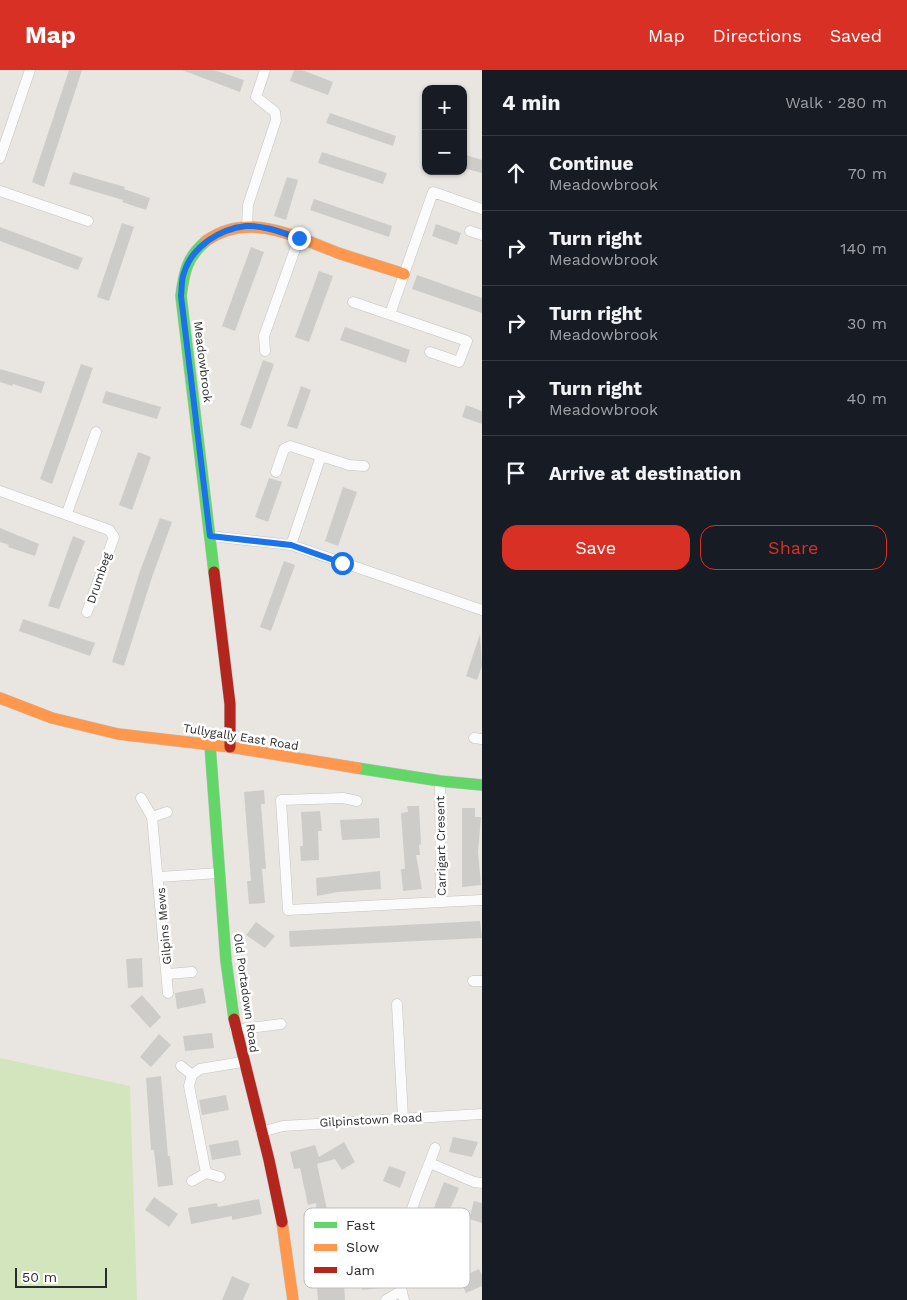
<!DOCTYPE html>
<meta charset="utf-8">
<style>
body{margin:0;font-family:"Work Sans",sans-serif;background:#242831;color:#f1f3f6}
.controls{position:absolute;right:15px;top:15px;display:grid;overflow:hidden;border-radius:10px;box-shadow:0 1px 4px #0004}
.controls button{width:45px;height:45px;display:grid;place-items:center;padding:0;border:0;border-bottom:1px solid #363941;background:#171b24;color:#f1f3f6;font:25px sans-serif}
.scale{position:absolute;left:15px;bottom:12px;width:92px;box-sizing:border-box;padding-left:5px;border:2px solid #2b2b2b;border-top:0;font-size:14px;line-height:18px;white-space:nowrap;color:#2b2b2b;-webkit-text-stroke:4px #fff;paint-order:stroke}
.stop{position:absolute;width:15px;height:15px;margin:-11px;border:4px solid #1a73e8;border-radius:50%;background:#fff}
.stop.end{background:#1a73e8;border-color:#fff;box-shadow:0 1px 5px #0008}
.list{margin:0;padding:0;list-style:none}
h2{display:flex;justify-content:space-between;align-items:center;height:65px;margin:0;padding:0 20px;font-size:21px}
h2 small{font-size:16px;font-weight:400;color:#9ea1a6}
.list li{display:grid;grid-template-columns:32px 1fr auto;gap:15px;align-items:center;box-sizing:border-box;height:75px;padding:0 20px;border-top:1px solid #363941}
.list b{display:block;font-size:19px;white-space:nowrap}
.list p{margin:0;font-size:16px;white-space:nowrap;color:#9ea1a6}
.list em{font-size:16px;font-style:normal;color:#9ea1a6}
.actions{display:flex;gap:10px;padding:15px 20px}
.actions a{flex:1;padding:11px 0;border:1px solid #d93025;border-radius:15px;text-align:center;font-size:18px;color:#d93025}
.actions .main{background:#d93025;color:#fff}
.icon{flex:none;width:28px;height:28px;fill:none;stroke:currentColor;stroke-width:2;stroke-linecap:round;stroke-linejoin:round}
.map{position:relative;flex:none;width:482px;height:1230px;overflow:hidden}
header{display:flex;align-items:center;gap:30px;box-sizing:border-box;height:70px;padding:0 25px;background:#d93025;color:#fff}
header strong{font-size:24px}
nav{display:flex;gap:28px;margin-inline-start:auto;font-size:18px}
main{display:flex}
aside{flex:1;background:#171b24}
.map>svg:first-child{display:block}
</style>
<header>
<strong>Map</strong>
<nav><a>Map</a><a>Directions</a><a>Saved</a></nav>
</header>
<main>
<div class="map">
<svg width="482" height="1230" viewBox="0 0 482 1230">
<rect width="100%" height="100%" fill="#e9e6e2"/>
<path fill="#d2e5bc" d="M0 988 130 1016 137 1230H0Z"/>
<path fill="#ceccc9" d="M69 0H82L44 117 32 112Z
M182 0H214L244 10 240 22Z
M294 0H302L333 12 328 25 290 11Z
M330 43 396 66 393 76 326 53Z
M322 82 387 103 383 114 318 93Z
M463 84 482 90V103L463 98Z
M73 102 125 117 124 119 150 128 146 140 122 132 123 130 69 114Z
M287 107 298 110 286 150 274 146Z
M314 129 392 156 389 167 310 140Z
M122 153 134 157 109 231 97 227Z
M436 154 461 163 457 175 432 166Z
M0 157 83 188 78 200 0 171Z
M251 177 264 182 235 261 222 256Z
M319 201 333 206 309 272 295 267Z
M417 205 482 228V243L412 219Z
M345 257 410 280 406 293 340 270Z
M263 290 274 294 251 359 240 355Z
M81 294 93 298 52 414 40 409Z
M0 299 45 312 41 323 13 314 12 316 0 312Z
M301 316 311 320 297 359 287 356Z
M106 321 161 337 157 349 102 333Z
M466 335 482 341V354L462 347Z
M138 382 151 387 132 440 119 435Z
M269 408 282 412 268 452 255 447Z
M343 417 357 422 338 476 325 471Z
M160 448 172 452 151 510 124 596 112 592 140 501Z
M0 458 39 474 35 486 8 477 9 475 0 472Z
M73 466 85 471 59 539 48 536Z
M284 491 295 495 271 561 260 557Z
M23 549 95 573 90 586 19 561Z
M480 564 482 596 477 610 466 606Z
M264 720 265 734H261L266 799H262L265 833 249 834 247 811H251L244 722Z
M407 736H419L421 774 419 775 420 785H416L422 819 403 821 401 799H405L401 743 408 742Z
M462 738H475V747H481L478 782 481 815 462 817Z
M320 741 322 761H318L319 790 301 791 300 776H303L301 742Z
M379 748 380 768 342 770 340 750Z
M380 801 381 819 338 822 317 826 316 808Z
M480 851 482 868 290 877 289 861Z
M256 852 275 866 265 878 246 865Z
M142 888 143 917 128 918 126 889Z
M203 918 206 933 177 939 175 923Z
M142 925 161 947 150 958 130 936Z
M212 963 214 978 185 981 183 966Z
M159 964 171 975 151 997 140 987Z
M161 1006 168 1086H170L173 1115 158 1117 154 1080H151L146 1008Z
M226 1025 229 1040 202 1045 199 1030Z
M453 1067 478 1072 472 1087 449 1082Z
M238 1070 241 1085 212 1090 209 1075Z
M344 1072 355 1092 342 1100 335 1089 317 1094 328 1144 333 1143 338 1196 320 1197 316 1133 308 1135 300 1098 294 1099 290 1082 315 1075 319 1087Z
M389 1096 406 1102 400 1118 383 1111Z
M444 1112 459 1118 445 1151 435 1192 408 1185V1182L424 1181 435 1135Z
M154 1127 178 1144 169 1157 145 1140Z
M259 1129 262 1144 232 1150V1146L191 1154 188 1138 217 1133 218 1137Z
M474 1131 482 1133V1153L469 1149Z
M384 1184 385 1196 377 1197 380 1218 362 1220 361 1208H367L365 1186Z
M479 1199 482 1205V1216L466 1223 459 1208Z
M232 1206 250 1214 243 1230H222Z
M344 1215 345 1230H318L317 1217Z"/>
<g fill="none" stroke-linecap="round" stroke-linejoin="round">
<defs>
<path id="street" d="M0 88 30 0
M0 121 88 151
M247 156 248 135 276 50 275 42 256 27 265 0
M470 161 482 165
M353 232 467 271 459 292 430 282
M390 244 433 122 482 139
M265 281 264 266 299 168
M276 402 284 379 290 376 321 386
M0 421 109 460 114 467 87 542
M67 443 96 362
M210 466 291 475 482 540
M291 475 321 386 349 395 364 396
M474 668 482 669
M440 711 441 832 482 830
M141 728 152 747 168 923
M357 731 343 728 281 730 288 840 441 832
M152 747 167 742
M159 807 219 803
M168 904 192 902
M473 911H482
M397 934 403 1048
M235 960 281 954
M181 996 192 1005
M261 1062 283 1056 482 1044
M430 1093 474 1112 482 1113
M206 1103 189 1016 192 1005 200 999 242 992
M192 1111 206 1103 220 1107
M386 1230 401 1221
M404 1230C388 1179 419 1124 435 1078"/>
<path id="fast" d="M206 171C187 187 184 202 181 226L214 502
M210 675 226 891 234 949
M357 698 440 711 482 715"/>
<path id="slow" d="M206 171C250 140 297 168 341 184 362 191 383 197 404 204
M0 628 52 648 118 664 230 677 357 698
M282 1152 293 1230"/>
<path id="jam" d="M214 502 230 634V677
M234 949 269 1090 282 1152"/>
</defs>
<use href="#street" stroke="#c3c2c1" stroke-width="11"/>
<use href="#fast" stroke="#c3c2c1" stroke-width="12"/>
<use href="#slow" stroke="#c3c2c1" stroke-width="12"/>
<use href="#jam" stroke="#c3c2c1" stroke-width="12"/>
<use href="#street" stroke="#fcfbfb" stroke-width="10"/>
<use href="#fast" stroke="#63d668" stroke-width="11"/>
<use href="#slow" stroke="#ff974d" stroke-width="11"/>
<use href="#jam" stroke="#b3261e" stroke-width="11"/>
</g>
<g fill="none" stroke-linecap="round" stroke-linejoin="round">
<path stroke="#1a73e8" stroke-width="6" d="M299 168C283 163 263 155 246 156 220 159 192 176 184 203 181 210 182 219 181 226L210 466 291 475 342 493"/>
</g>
<g text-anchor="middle" stroke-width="5" stroke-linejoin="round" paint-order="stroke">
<g font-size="12" fill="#2b2b2b" stroke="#fff">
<text transform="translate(203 292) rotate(83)" y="4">Meadowbrook</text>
<text transform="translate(99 508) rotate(-71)" y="4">Drumbeg</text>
<text transform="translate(241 667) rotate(9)" y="4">Tullygally East Road</text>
<text transform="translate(441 776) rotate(-91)" y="4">Carrigart Cresent</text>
<text transform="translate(164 856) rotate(-95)" y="4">Gilpins Mews</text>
<text transform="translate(246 923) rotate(82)" y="4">Old Portadown Road</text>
<text transform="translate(371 1050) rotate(-3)" y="4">Gilpinstown Road</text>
</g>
</g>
<rect x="304" y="1138" width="166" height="80" rx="8" fill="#fff" stroke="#bfbfbf" stroke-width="1"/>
<rect x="314" y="1152" width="23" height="6" fill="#63d668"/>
<rect x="314" y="1174" width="23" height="7" fill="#ff974d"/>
<rect x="314" y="1197" width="23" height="6" fill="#b3261e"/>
<g font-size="14" fill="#2b2b2b">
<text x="346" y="1160">Fast</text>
<text x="346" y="1182">Slow</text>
<text x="346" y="1205">Jam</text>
</g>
</svg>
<div class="controls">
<button>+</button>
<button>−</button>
</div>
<div class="scale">50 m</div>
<div class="stop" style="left:342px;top:493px"></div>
<div class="stop end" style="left:299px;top:168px"></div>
</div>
<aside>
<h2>4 min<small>Walk · 280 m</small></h2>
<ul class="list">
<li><svg class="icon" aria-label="ahead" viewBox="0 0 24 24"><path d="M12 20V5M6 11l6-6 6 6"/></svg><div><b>Continue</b><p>Meadowbrook</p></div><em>70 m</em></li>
<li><svg class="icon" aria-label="right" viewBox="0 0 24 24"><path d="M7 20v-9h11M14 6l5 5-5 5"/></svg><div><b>Turn right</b><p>Meadowbrook</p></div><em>140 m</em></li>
<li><svg class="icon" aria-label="right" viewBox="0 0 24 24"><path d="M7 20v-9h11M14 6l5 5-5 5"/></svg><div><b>Turn right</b><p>Meadowbrook</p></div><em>30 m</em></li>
<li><svg class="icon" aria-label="right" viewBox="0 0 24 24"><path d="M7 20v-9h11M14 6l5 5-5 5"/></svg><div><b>Turn right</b><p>Meadowbrook</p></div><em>40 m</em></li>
<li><svg class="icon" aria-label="arrive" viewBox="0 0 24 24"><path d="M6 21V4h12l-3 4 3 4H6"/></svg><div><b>Arrive at destination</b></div></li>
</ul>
<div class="actions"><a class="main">Save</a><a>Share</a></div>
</aside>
</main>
